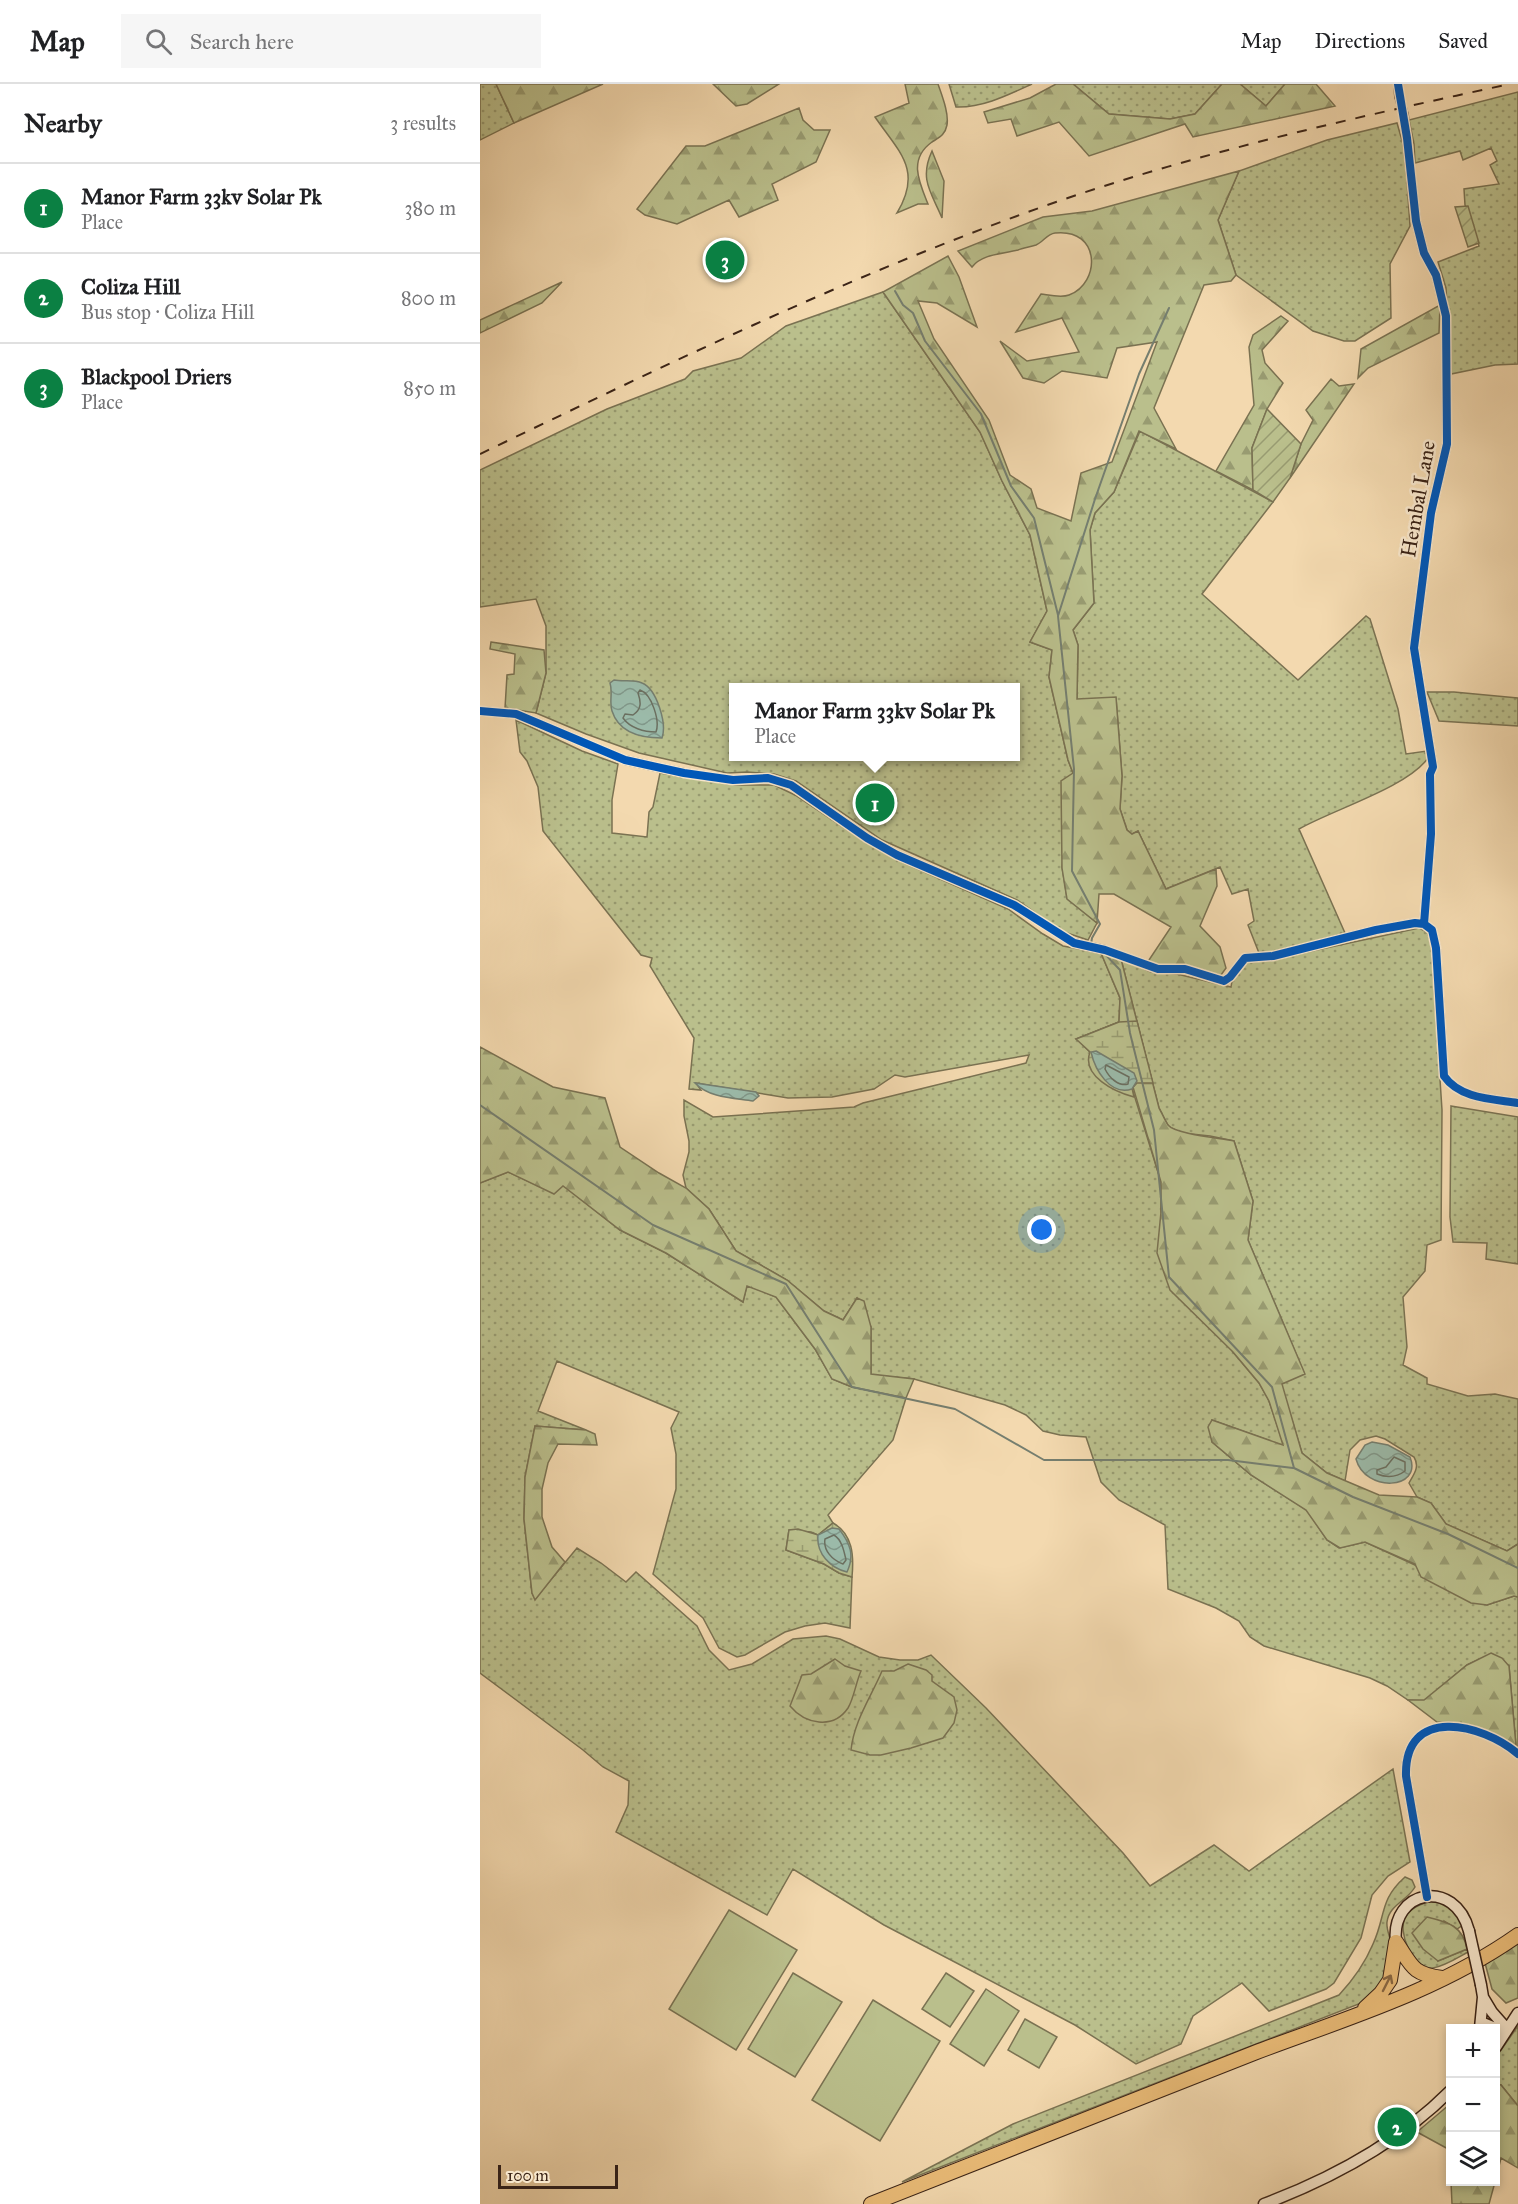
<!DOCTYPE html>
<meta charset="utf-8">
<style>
body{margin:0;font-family:"IM FELL Great Primer",serif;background:#f6f6f6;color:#202124}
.controls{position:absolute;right:18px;bottom:18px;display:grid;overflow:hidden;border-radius:0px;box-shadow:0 3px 9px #0003}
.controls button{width:54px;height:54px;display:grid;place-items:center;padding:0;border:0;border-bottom:2px solid #e0e0e0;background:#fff;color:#202124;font:30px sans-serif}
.scale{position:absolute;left:18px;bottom:15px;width:120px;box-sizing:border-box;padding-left:6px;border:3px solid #3b2417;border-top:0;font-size:16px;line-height:21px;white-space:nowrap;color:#3b2417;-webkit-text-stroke:4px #f7e6cb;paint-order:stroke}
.you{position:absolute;left:562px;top:1146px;width:21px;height:21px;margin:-15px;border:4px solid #fff;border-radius:50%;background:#1a73e8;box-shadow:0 0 0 9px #1a73e833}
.badge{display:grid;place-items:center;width:39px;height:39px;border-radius:50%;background:#0b8043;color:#fff;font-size:20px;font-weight:700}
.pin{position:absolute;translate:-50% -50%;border:3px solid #fff;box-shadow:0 2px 6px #0006}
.popup{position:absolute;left:249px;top:599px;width:291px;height:78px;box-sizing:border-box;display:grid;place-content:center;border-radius:0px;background:#fff;filter:drop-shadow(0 2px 4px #0005);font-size:20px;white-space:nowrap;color:#757577}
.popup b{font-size:22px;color:#202124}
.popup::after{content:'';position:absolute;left:50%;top:100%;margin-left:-12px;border:12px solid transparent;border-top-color:#fff}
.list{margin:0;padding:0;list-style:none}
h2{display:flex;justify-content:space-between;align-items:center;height:78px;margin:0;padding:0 24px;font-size:26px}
h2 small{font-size:20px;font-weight:400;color:#757577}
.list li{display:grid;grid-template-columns:39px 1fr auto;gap:18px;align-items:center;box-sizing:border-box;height:90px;padding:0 24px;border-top:2px solid #e0e0e0}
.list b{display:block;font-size:22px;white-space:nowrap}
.list p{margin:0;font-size:20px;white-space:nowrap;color:#757577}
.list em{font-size:20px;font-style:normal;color:#757577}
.icon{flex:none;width:33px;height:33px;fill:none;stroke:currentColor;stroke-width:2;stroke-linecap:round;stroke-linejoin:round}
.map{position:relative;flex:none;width:1038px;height:2120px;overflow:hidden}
header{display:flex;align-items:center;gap:36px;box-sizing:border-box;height:84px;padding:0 30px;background:#fff;border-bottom:2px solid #e0e0e0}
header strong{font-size:28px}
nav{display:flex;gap:33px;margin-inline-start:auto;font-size:21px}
.search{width:420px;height:54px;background:#f6f6f6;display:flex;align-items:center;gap:15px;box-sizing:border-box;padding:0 21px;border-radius:0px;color:#757577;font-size:22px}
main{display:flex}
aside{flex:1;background:#fff}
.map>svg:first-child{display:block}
</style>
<header>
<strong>Map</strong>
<div class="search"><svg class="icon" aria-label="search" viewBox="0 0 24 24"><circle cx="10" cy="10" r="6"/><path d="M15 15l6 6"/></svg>Search here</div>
<nav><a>Map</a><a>Directions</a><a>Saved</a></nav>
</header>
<main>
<aside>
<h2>Nearby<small>3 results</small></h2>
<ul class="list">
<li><span class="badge">1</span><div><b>Manor Farm 33kv Solar Pk</b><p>Place</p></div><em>380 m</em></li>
<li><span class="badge">2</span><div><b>Coliza Hill</b><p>Bus stop · Coliza Hill</p></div><em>800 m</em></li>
<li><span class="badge">3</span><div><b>Blackpool Driers</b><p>Place</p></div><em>850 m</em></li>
</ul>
</aside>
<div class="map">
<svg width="1038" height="2120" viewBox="0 0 1038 2120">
<defs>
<pattern id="grass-dots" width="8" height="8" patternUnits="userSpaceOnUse" patternTransform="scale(1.5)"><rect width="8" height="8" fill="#babf8c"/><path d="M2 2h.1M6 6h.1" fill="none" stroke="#989b71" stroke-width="1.8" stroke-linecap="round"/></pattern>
<pattern id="forest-firs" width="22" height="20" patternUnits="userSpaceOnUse" patternTransform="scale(1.5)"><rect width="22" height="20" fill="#babf8c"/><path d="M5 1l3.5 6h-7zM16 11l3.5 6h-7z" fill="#989b71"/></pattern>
<pattern id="wetland-marsh" width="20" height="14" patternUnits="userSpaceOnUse" patternTransform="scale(1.5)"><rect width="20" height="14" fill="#babf8c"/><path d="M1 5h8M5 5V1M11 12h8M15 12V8" fill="none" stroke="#989b71"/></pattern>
<pattern id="garden-furrows" width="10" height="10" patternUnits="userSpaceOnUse" patternTransform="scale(1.5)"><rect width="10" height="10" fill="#babf8c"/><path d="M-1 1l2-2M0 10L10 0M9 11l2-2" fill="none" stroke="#989b71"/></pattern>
<pattern id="water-waves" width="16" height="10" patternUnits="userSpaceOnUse" patternTransform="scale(1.5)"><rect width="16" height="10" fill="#9bbaa9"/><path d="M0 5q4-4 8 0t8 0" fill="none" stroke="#809789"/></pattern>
</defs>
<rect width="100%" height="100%" fill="#f3d9af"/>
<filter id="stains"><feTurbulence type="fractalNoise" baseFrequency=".00333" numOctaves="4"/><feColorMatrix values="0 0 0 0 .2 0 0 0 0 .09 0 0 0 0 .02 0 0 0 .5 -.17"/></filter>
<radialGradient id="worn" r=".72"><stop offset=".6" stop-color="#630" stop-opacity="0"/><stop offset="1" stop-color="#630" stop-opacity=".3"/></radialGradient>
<path fill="url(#grass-dots)" stroke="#7a7252" stroke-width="1.5" fill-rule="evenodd" d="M0 0H16L34 39 0 56Z
M469 0H552C528 11 502 24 476 23Z
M593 0H742L715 30 690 35 629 30Z
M760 0H805L786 22Z
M1038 8V280L1015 281 971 290 966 204 958 178 999 162 985 121 984 105 1019 100 1010 81 1017 77 1011 64 983 76 980 67 935 79 934 60 929 36Z
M917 39 925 67 930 142 910 180 911 234 875 257H864L833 247 756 191 738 136 759 87 847 56Z
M403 208 500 348 522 397 550 451 567 527 550 558 572 566 569 593 588 676 593 689 582 783 587 814 617 839 608 856 581 847 537 816 402 756 316 697 294 690 267 688 247 689 159 669 106 650 56 629 66 589V542L56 515 0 523V386L127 325 205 295 213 287 261 274 306 242ZM254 604H536V672H254Z
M660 347 793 418 722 510 818 596 886 532 890 535 918 625 926 670 947 667 948 674C928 703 852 726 819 745L865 849 798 868 779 869 768 841 774 837 768 805 752 810 740 783 686 805 658 747 652 750 647 746 640 725 642 692 636 614 597 616 598 561 593 546 614 519 610 446 615 429 634 408Z
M947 608H974L1038 614V642L959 637Z
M36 636 102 667 138 680 132 716V749L167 753 169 728 173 723 180 689 255 701H294L315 711 384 757 422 778 528 825 563 850 583 862 621 869 640 914 639 938 597 955 654 1012 652 1004 681 1098V1128L753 1268 779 1299 789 1317 804 1362 732 1336V1358L771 1391 827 1426 847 1456 859 1464 885 1458 935 1481 1007 1521 1034 1512 1038 1513V1664L1036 1662 1029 1582 1011 1570 987 1581 944 1617 928 1616 907 1602 890 1594 784 1562 770 1553 759 1537 736 1524 688 1505 685 1441 639 1416 621 1398 606 1353 580 1351 563 1347 546 1331 525 1321 434 1295 391 1291V1243L377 1214 363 1236 344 1227 307 1196 256 1167 229 1125 206 1104 203 1091 209 1068V1057L204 1032V1016L233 1033 374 1023 383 1019 546 979 549 971 425 993 415 991 394 1005 352 1013 308 1014 216 999 221 1006 209 1005 214 954 170 882 172 874 161 871 63 747 58 703 47 677 40 668Z
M939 844 947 848 951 858 962 1026 961 1156 947 1161 945 1187 923 1213 927 1263 923 1281 947 1294V1300L988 1312 1015 1310 1038 1315V1460L1027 1467 966 1440 951 1419 937 1413 929 1399C934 1390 940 1383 934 1373L905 1355 896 1352 880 1356 870 1366 865 1397 847 1389 822 1369 801 1300 824 1289 768 1156 773 1117 754 1057 730 1052 702 1049 689 1043 679 1024 641 875 671 888 697 890 751 903 752 897 765 878 804 873Z
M971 1022 1038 1033V1180L1006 1175 1007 1159 973 1158 970 1133Z
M28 1088 74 1109 83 1101 140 1146 186 1169 263 1218 267 1201 296 1213 335 1265 352 1295 372 1303 426 1314 413 1356 348 1431 353 1439 338 1451 331 1448 309 1446 306 1466 344 1480 359 1489 372 1493 370 1544 345 1539 325 1542 305 1548 265 1571 257 1573 239 1564 223 1534 173 1490 196 1405V1370L191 1344 199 1328 77 1277 58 1327 106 1346 55 1342 45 1393 44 1435 52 1509 55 1515 97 1464 121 1479 146 1498 156 1488 217 1542 229 1566 249 1586 272 1580 313 1555 346 1552 360 1555 399 1573 420 1576H438L451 1571 506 1624 643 1769 670 1802 734 1761 769 1787 913 1685 930 1778 908 1792 892 1811 881 1854 854 1899 846 1905 789 1927 762 1899 713 1932 701 1960 656 1980 595 1941 404 1841 313 1785 287 1831 136 1748 148 1721 149 1697 123 1683 103 1666 0 1589V1099Z
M925 1793 932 1796 935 1803C927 1817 909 1821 907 1838 906 1846 911 1854 911 1861 912 1888 904 1895 889 1916L422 2098 533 2040 859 1911C873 1896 885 1879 893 1860 906 1832 899 1816 925 1793Z
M950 1817C968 1819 977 1824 983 1841L977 1845 964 1837 958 1877 987 1865 988 1868C977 1874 965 1882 953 1884 933 1886 916 1847 926 1832 931 1823 941 1821 950 1817Z
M1038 1942V2022L1021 2001 1016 2000V1973Z"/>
<path fill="url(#forest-firs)" stroke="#7a7252" stroke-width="1.5" d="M16 0H123L34 39Z
M233 0H299L267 20 256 22Z
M425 0H458C462 12 469 29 467 41 465 51 460 53 452 58 428 75 439 98 448 120H438L417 129C443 86 419 68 395 33L429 19Z
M576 0H593L629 30 690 35 715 30 742 0H760L786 22 805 0H836L855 22 713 53 705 40 609 72 579 38 537 52 531 35 508 39 504 28 550 14Z
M319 24 323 36 334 46H350L336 78 292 100 298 116 259 133 249 116 197 140 165 131 157 125 206 62H225Z
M452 67 464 97 462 134C451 108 439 95 452 67Z
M759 87 738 136 756 191 751 197 724 201 674 324 696 365 659 347 634 408 615 429 610 446 614 519 593 546 598 561 597 615 636 613 642 692 640 725 647 746 652 750 658 747 686 805 736 785 737 802 720 842 740 863 746 884 741 891 667 879 691 843 634 810H619L617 839 587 815 582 784 581 697 593 689 588 676 569 593 572 566 550 558 567 527 550 451 522 397 500 348 403 208 468 172 479 193 497 243 457 219 438 217 454 255 509 336 530 391 551 405 557 424 591 437 601 389 632 378 677 258 637 264 627 294 582 287 564 299 543 294 520 257 547 277 599 268 582 234 536 248 561 210C569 211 581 214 589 211 621 199 621 144 575 149 567 150 563 158 556 161 550 163 543 164 538 166 522 170 502 170 492 183L478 167 563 133 612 127Z
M82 198 62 219 0 249V236Z
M960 221 959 249 888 284 878 294 881 265Z
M801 232 808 237 782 266 785 279 803 299 787 325 772 364 773 406 736 387 774 321 769 263 773 251Z
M851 295 859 302 874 300 810 394 821 360 833 336 826 326Z
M11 558 64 566 66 589 56 629 25 624 27 591 34 590 35 570 10 565Z
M621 869 641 875 679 1024C682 1029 685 1037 688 1041 695 1050 740 1054 754 1057L773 1117 768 1156 825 1290 802 1300 822 1369 847 1389 899 1411 937 1413 951 1419 966 1440 1027 1467 1038 1460V1513L1034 1512 1007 1521 991 1519 941 1493 935 1480 885 1458 860 1464 847 1456 826 1426 771 1391 732 1358 728 1343 732 1336 803 1361 789 1317 779 1299 753 1268 690 1206 677 1169 681 1128V1098L653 1003 657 998 596 955 639 938 640 914Z
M0 963 73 1003 125 1014 140 1063 179 1089 206 1104 229 1125 256 1167 307 1196 344 1227 363 1236 377 1214 384 1217 391 1243V1290L434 1295 426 1314 372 1303 352 1295 335 1265 296 1213 267 1202 263 1218 186 1169 140 1146 83 1102 74 1110 28 1088 0 1099Z
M55 1342 106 1346 115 1350 117 1361 78 1360 68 1379 62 1405V1433L72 1463 85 1478 55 1516 52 1509 44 1435 45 1393Z
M1011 1569 1022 1574 1029 1582 1036 1662 1011 1648 983 1640 957 1638 928 1616H944L987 1581Z
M355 1575 365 1582 381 1587C376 1598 374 1614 368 1624 353 1646 325 1640 310 1622L322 1591 331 1590Z
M428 1580 446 1586 452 1591V1597L474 1613 477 1626 474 1639 463 1654 431 1664 401 1671H390L371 1666C374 1637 391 1613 402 1587H414Z
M947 1833C968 1838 983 1842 987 1865L958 1877 943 1865 932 1849Z
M1038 1858V1914L1026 1919 1012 1905 1005 1879Z
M1016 2000 1021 2001 1038 2022V2084L1021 2074 1016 2094Z
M970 2020V2071V2066L937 2048Z
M971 2098H1015L1009 2120H972Z"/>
<path fill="url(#wetland-marsh)" stroke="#7a7252" stroke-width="1.5" d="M657 937 673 999H657L652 1004 654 1013C635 1008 601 992 610 968L596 955 639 938Z
M353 1439C373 1450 374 1472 372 1493L359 1489 344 1480 306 1466 309 1446 318 1445 338 1451Z"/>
<path fill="url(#garden-furrows)" stroke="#7a7252" stroke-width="1.5" d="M988 122 999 159 988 163 975 123Z
M787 325 821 360 810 394 793 418 773 406 772 364Z"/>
<path fill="#babf8c" stroke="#7a7252" stroke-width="1.5" d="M249 1826 317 1866 256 1966 189 1925Z
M313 1889 362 1918 315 1993 268 1965Z
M466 1889 494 1907 470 1943 442 1925Z
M506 1905 539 1927 504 1982 470 1960Z
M393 1916 460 1957 400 2057 332 2016Z
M545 1935 577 1953 559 1984 528 1966Z"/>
<path fill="url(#water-waves)" stroke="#757e6f" stroke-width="1.5" d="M134 596C143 598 154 595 162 599 177 605 187 640 182 654 161 654 139 649 132 627 129 618 133 608 130 599Z
M616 967 654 989 657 997 652 1005C630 1012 615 986 611 968Z
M215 999 276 1008 279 1012 273 1017C254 1014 229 1014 215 999Z
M892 1358 908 1361 930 1373C943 1406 885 1409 876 1375L885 1361Z
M352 1444 359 1445C370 1459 375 1471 367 1488 350 1484 336 1469 338 1451Z"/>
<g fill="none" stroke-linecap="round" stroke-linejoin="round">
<path stroke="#6b6f60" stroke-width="1.5" d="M160 606C172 610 180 637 176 648 164 648 150 644 143 634L145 630 153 631C162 625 161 618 158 609Z
M626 981 649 993 648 1000C638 1003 629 993 625 985Z
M914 1373 925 1378V1387C917 1393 907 1394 897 1390V1386L906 1383Z
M354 1451C362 1456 364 1467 366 1476L363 1480C352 1476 343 1466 345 1455Z"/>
<path stroke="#757e6f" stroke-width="2" d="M415 207 423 221 433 229 445 257 501 330 531 402 554 434 578 531
M611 860 612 854 620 840 592 787 594 685 578 532 615 415 659 290 689 224
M623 868 640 886 650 949 674 1046 689 1193 792 1303 814 1384 873 1413 968 1450 1038 1484
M0 1021 173 1141 306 1200 372 1303 475 1325 564 1376H748L813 1384"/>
<defs>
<path id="street" d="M918 0 919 12
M924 31 936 137 944 169 956 191 966 232 967 360 951 429 934 564 953 683 950 690 951 750 944 840
M0 627 36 630 145 676 204 689 253 696 288 694 311 701 387 754 417 771 534 821 594 859 625 866 678 885H705L744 897 750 893 765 874 793 872 896 846 935 839 944 840 952 846 956 864 964 992C980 1015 1013 1015 1038 1019
M947 1813 926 1692C924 1621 1002 1639 1038 1670"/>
<path id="secondary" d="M916 1858C910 1806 975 1793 989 1847
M1003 1913 1012 1928 1027 1945
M1001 1938 1013 1943 1027 1945
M1000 1944 1003 1913 1001 1901
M1016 1963 1038 1929
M784 2120C853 2094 918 2059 970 2007"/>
<path id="highway" d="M916 1858C932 1882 932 1890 962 1894
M885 1924 901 1909 910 1896 916 1858
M391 2120C518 2069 646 2019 774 1969 864 1935 959 1907 1038 1851"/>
</defs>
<use href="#street" stroke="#69513d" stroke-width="10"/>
<use href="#secondary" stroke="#3b2417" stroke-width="13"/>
<use href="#highway" stroke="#3b2417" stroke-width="16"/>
<use href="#street" stroke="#f7e6cb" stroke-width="8"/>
<use href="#secondary" stroke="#f7e6cb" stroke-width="10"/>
<use href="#highway" stroke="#eabc78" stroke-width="14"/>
<path stroke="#3b2417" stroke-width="2" stroke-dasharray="10 10" stroke-linecap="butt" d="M0 370C190 279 376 188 576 118 724 67 877 33 1030 0"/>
<defs>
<path id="street-bridge" d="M919 12 924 31"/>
<path id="secondary-bridge" d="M989 1847 1001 1901"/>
</defs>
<use href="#street-bridge" stroke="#69513d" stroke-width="10" stroke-linecap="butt"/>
<use href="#secondary-bridge" stroke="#3b2417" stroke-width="13" stroke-linecap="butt"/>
<use href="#street-bridge" stroke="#f7e6cb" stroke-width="8"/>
<use href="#secondary-bridge" stroke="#f7e6cb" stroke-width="10"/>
<defs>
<path id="cycleway" d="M918 0 927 54 936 137 944 169 956 191 966 232 967 360 951 429 934 564 953 683 950 690 951 750 944 840
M0 627 36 630 145 676 204 689 253 696 288 694 311 701 387 754 417 771 534 821 594 859 625 866 678 885H705L744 897 750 893 765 874 793 872 896 846 935 839 944 840 952 846 956 864 964 992C980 1015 1013 1015 1038 1019
M947 1813 926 1692C924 1621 1002 1639 1038 1670"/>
</defs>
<use href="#cycleway" stroke="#f7e6cb" stroke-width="11"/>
<use href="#cycleway" stroke="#0057b8" stroke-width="8"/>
</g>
<defs><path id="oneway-shaft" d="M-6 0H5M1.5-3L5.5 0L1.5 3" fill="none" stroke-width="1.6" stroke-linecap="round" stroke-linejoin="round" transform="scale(1.5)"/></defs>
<use stroke="#8a6843" href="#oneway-shaft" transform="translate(907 1899) rotate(-63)"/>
<g text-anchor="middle" stroke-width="5" stroke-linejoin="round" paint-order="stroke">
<g font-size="21" fill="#3b2417" stroke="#f7e6cb">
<text transform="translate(938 415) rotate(-80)" y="7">Hembal Lane</text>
</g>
</g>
<rect width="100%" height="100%" filter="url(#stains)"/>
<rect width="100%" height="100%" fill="url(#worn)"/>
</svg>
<div class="controls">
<button>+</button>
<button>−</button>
<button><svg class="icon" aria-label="layers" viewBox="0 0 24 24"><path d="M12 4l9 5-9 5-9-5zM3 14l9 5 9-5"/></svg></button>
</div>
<div class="scale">100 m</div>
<div class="you"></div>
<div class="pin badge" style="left:395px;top:719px">1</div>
<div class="popup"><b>Manor Farm 33kv Solar Pk</b>Place</div>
<div class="pin badge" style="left:917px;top:2043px">2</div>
<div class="pin badge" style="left:245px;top:176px">3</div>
</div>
</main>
